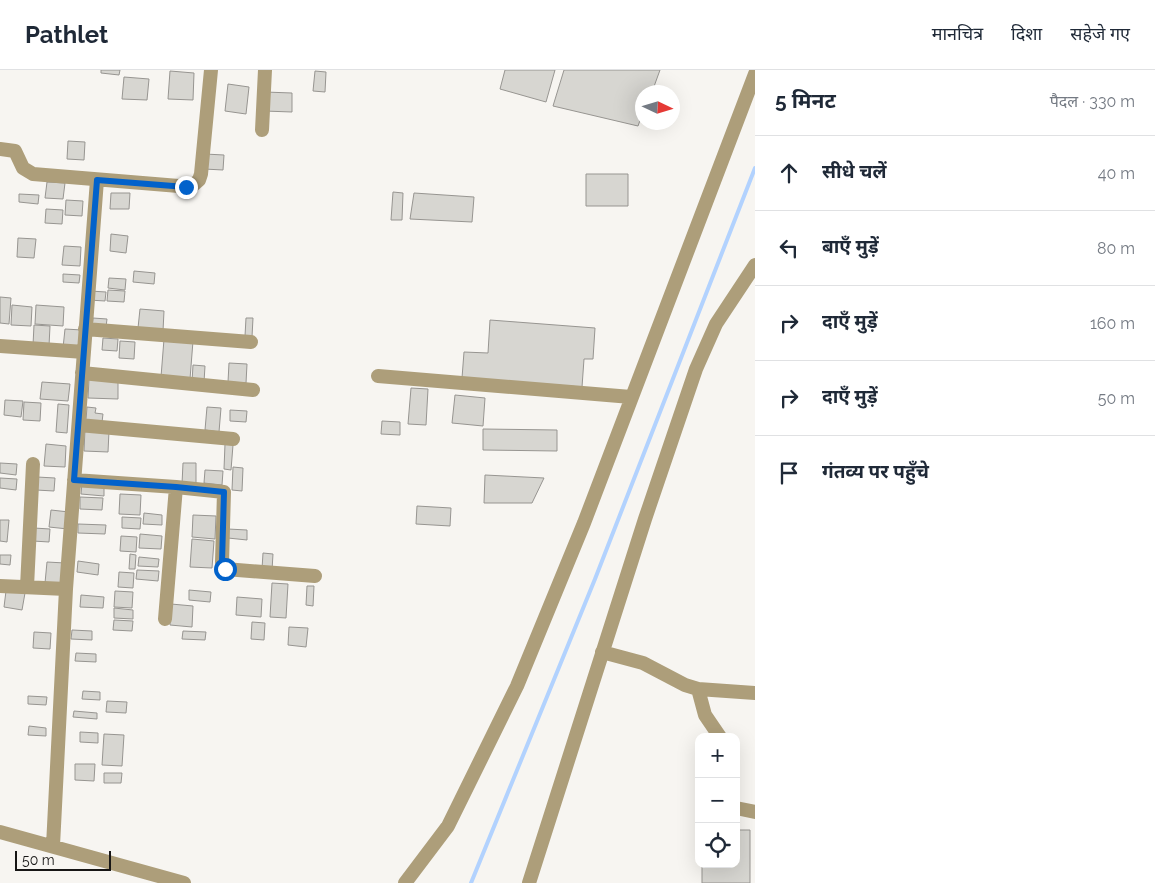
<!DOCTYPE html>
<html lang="hi">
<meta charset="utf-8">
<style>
body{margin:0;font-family:Raleway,"Noto Sans Devanagari",sans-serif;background:#f2f2f3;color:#1f2937}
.controls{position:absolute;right:15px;bottom:15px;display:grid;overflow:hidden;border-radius:10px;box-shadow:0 5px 20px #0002}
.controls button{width:45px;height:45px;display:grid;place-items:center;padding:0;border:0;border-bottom:1px solid #e0e1e3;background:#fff;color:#1f2937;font:25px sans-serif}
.compass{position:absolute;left:635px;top:15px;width:45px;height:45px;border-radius:50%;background:#fff;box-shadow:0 5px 20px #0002;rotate:94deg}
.scale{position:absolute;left:15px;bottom:12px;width:96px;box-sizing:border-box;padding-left:5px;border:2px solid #171615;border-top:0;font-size:14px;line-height:18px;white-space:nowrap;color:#171615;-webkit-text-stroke:4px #f7f5f1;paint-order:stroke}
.stop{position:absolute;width:15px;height:15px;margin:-11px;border:4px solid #0262cb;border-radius:50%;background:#fff}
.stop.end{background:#0262cb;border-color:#fff;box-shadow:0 1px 5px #0008}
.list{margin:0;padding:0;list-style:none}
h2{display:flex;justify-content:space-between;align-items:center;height:65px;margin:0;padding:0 20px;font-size:21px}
h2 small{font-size:16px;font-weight:400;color:#747a83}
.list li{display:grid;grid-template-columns:32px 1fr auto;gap:15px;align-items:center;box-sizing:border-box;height:75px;padding:0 20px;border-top:1px solid #e0e1e3}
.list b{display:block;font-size:19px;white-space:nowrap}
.list em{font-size:16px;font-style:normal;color:#747a83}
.icon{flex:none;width:28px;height:28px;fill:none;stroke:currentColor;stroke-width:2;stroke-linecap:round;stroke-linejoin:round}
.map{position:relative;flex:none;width:755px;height:813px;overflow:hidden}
header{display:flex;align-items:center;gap:30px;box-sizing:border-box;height:70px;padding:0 25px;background:#fff;border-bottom:1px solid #e0e1e3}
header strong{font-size:24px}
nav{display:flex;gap:28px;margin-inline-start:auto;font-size:18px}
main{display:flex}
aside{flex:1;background:#fff}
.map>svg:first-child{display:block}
</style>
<header>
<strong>Pathlet</strong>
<nav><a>मानचित्र</a><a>दिशा</a><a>सहेजे गए</a></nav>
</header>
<main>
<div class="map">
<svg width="755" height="813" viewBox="0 0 755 813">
<rect width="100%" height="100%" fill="#f7f5f1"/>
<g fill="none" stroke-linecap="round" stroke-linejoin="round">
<path stroke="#b2d2fe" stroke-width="4" d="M471 813 595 509 755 98"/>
</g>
<path fill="#d7d6d1" stroke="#979591" d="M101 0H120L119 5 101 3Z
M505 0H555L546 32 500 19Z
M564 0H660L652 22H642V45L638 56 553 36Z
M170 1 194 3 193 30 168 29Z
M315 1 326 2 325 22 313 21Z
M124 7 149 9 147 30 122 29Z
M228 14 249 17 246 44 225 41Z
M265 22 292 23V42L264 41Z
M68 71 85 72 84 90 67 89Z
M205 84 224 85 223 100 204 99Z
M586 104H628V136H586Z
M47 112 65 113 63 129 45 128Z
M393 122 403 123 402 150H391Z
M111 123H130L129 139H110Z
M414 123 474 127 472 152 410 149Z
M19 124 39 125 38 134 19 132Z
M66 130 83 131 82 146 65 145Z
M46 139 63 140 62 154 45 153Z
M111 164 128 166 126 183 110 181Z
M18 168 36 169 34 188 17 187Z
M64 176 81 177 80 196 62 195Z
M134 201 155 203 154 214 133 212Z
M63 204 80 205 79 213 63 212Z
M109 208 126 209 125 220 108 218Z
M108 220 125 221 124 232 107 231Z
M90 221 106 222 105 231 89 230Z
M0 227 11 228 9 254 0 253Z
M12 235 32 237 31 256 11 255Z
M36 235 64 237 63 256 35 254Z
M140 239 164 241 163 261 138 258Z
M93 248 107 249 106 257 92 256Z
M246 248H253L252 267 245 266Z
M490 250 595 258 593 289H584L582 317 462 308 464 282 488 283Z
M34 255 50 256 49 276 33 275Z
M65 259 82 260 81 279 63 278Z
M103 268 118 269 117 281 102 280Z
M164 269 193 271 190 309 161 307Z
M120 271 135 272 134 289 119 288Z
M229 293 247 294 246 313 228 312Z
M193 295 205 296 204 312H192Z
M89 309H118V329L88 328Z
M42 312 70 314 68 331 40 329Z
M411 318 428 319 426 355 408 354Z
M455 325 485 328 483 356 452 353Z
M5 330 23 331 21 347 4 345Z
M24 332 41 333 40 351 23 350Z
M58 334 69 335 67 363 56 362Z
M87 337 96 338 95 343 103 344 102 352 86 350Z
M207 337 221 338 219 362 205 360Z
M230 340 247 341 246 352 230 351Z
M382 351 400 352V365L381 364Z
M85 359 109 361 108 382 84 381Z
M483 359 557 360V381L483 380Z
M46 374 66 376 65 397 44 396Z
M225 374 233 375 231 400 224 399Z
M0 393 17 394 16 405 0 403Z
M183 393H196V415L182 414Z
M233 397 243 398 242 421 232 420Z
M205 400 223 401 222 415 204 413Z
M485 405 544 408 532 433H484Z
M37 407 55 408 54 421 36 420Z
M0 408 17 409 16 420 0 418Z
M82 413 104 414V426L81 424Z
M120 424 141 425 140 445 119 444Z
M80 427 103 428 102 440 80 439Z
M417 436 451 438 450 456 416 454Z
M51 440 69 442 68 459 49 457Z
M144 443 162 445V455L143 454Z
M193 445 216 446 215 469 192 467Z
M122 447 141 448 140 459 122 458Z
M0 450H9L7 472 0 471Z
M78 454 106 455 105 464 78 463Z
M34 458 50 459 49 472 33 471Z
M228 459 247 460V470L228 468Z
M140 464 162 466 161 479 139 478Z
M121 466 137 467 136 482 120 481Z
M192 469 214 471 212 498 190 497Z
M263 483 273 484 272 500 262 499Z
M130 484 136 485 135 499H129Z
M0 485H11L10 495 0 494Z
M139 487 159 489 158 497 138 496Z
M78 491 99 494 98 505 77 502Z
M47 492 65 493 63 514 45 513Z
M137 500 159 501 158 511 136 509Z
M119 502 134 503 133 518 118 517Z
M272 513 288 514 286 548 270 547Z
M307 516H314L313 536 306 535Z
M189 520 211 522 210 532 189 530Z
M6 521 25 523 22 540 4 537Z
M115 521 133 522 132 538 114 537Z
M81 525 104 527 103 538 80 537Z
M237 527 262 529 261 547 236 545Z
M171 534 193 536 192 557 170 555Z
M114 538 133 540V549L114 548Z
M114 550 133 551 132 561 113 560Z
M252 552 265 553 264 570 251 569Z
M289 557 308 558 306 577 288 575Z
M72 560 92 561V570L71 569Z
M183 561 206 562 205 570 182 569Z
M34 562 51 563 50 579 33 578Z
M76 583 96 584V592L75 591Z
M83 621 100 622V630L82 629Z
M28 626 47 627 46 635 28 634Z
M107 631 127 632 126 643 106 642Z
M74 641 97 643V649L73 647Z
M29 656 46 658V666L28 665Z
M80 662 98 663V673L80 672Z
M104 664 124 665 122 696 102 695Z
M75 694H95L94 711 75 710Z
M104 703H122L121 713H104Z
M736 760H750V813H702V794H736Z"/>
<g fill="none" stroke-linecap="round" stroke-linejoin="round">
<path stroke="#ad9e7a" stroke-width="14" d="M262 60 265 0
M0 79 15 81 23 98 33 104 191 117 199 110 201 104 211 0
M85 259 251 272
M0 276 84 282
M82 303 253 320
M378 306 631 327
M79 355 233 369
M74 410 176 417 224 422 222 492 225 499 315 506
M0 516 66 519
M27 517 33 394
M165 549 176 417
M602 582 643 593 685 615 698 619 755 623
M698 619 705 645 720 667
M736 738 755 742
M0 762 184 813
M53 776 66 519 97 110
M405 813 448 756 517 616 584 453 755 4
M529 813 645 449 696 299 716 254 755 195"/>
</g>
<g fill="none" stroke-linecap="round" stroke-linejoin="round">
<path stroke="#0262cb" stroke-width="6" d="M186 117 97 110 74 410 176 417 224 422 222 492 225 499"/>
</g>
</svg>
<div class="controls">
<button>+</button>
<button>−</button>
<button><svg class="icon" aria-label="locate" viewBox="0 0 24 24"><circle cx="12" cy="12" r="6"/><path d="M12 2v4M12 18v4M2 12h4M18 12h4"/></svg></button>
</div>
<svg class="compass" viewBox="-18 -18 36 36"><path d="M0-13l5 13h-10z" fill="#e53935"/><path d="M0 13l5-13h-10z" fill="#747a83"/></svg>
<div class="scale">50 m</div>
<div class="stop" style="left:225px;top:499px"></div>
<div class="stop end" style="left:186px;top:117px"></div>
</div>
<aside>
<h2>5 मिनट<small>पैदल · 330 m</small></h2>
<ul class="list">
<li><svg class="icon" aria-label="ahead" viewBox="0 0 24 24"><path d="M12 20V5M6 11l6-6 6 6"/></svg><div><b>सीधे चलें</b></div><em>40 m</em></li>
<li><svg class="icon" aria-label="left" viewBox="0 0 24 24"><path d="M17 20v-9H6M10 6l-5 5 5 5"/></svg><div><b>बाएँ मुड़ें</b></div><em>80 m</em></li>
<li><svg class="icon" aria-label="right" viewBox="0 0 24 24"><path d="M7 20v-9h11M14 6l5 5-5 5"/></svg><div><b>दाएँ मुड़ें</b></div><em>160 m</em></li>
<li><svg class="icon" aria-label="right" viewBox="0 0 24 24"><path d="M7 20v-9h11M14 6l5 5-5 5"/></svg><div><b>दाएँ मुड़ें</b></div><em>50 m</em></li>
<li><svg class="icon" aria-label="arrive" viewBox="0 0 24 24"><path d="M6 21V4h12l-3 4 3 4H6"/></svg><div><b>गंतव्य पर पहुँचे</b></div></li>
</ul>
</aside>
</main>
